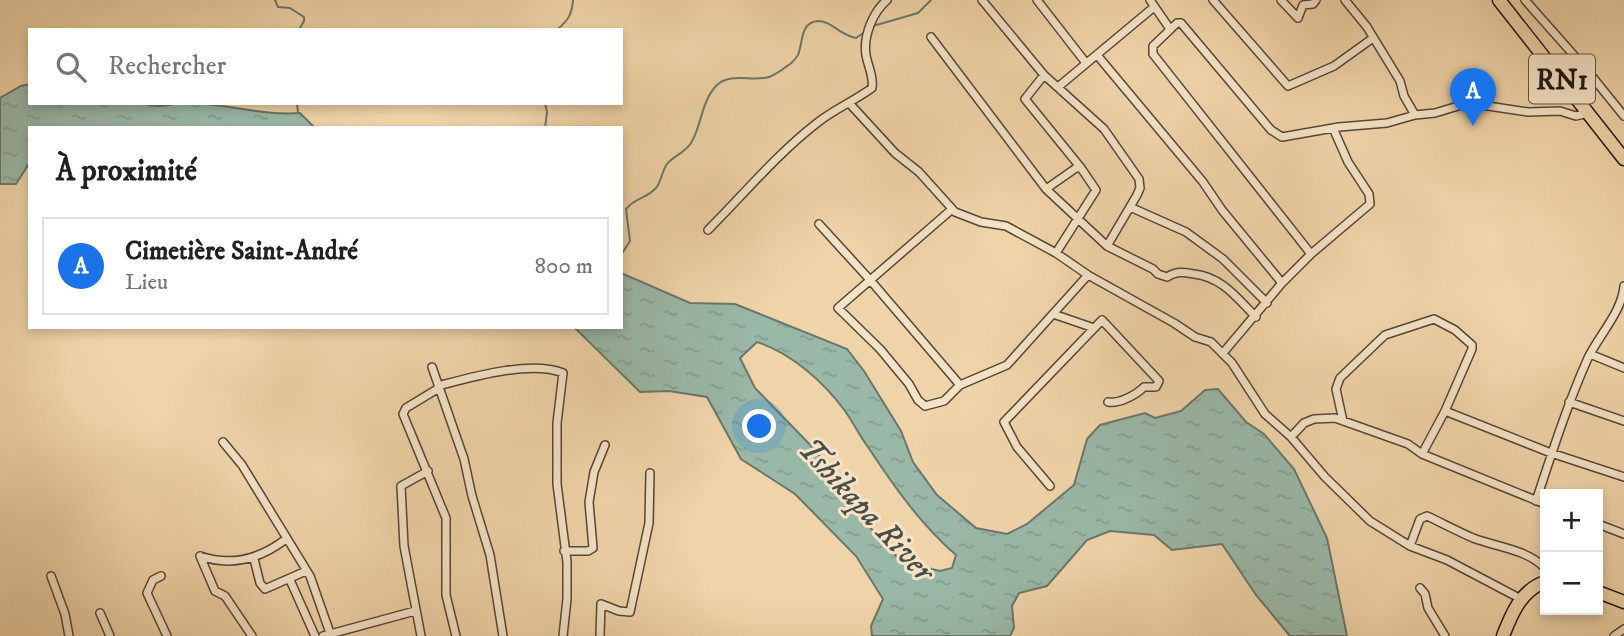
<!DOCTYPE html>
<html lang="fr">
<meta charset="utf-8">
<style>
body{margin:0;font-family:"IM FELL DW Pica",serif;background:#f6f6f6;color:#202124}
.controls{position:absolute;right:21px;bottom:21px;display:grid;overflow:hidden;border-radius:0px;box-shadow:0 4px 10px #0003}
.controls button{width:63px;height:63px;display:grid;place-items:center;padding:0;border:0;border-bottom:2px solid #e0e0e0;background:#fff;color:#202124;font:35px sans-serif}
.you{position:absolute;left:760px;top:427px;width:24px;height:24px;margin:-18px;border:5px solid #fff;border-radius:50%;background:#1a73e8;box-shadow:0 0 0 10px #1a73e833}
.badge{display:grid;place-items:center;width:46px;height:46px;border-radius:50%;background:#1a73e8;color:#fff;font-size:23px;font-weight:700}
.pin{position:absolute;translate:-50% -58px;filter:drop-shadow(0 2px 4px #0008)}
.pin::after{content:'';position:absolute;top:37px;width:24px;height:21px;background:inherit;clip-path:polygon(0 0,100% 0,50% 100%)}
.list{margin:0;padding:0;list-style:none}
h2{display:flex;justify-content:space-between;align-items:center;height:91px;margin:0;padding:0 28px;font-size:30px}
h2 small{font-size:23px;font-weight:400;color:#757577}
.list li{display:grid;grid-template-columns:46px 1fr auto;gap:21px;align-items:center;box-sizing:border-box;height:98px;margin:0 14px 14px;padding:0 14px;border:2px solid #e0e0e0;border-radius:0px}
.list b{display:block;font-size:26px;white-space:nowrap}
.list p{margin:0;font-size:23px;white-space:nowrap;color:#757577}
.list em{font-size:23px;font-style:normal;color:#757577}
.icon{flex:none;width:38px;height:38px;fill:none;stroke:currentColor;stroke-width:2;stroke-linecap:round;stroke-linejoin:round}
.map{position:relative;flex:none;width:1624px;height:636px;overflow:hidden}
.search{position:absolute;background:#fff;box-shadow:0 4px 10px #0003;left:28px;top:28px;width:595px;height:77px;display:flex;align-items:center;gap:18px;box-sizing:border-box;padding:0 24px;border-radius:0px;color:#757577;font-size:26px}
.panel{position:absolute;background:#fff;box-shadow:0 4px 10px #0003;left:28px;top:126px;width:595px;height:203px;border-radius:0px}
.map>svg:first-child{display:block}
</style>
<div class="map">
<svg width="1624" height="636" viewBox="0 0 1624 636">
<defs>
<pattern id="water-ripples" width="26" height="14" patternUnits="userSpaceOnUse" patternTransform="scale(1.75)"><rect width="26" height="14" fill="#9ab8a8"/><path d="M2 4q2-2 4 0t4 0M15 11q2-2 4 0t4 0" fill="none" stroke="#849d8f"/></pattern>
</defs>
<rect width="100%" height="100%" fill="#f0d4a9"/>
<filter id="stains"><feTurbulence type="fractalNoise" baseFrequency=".00286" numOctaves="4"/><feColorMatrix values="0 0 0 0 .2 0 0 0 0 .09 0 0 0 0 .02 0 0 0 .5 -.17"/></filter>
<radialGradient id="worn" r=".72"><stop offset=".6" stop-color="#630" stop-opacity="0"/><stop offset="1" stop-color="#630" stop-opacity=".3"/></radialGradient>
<path fill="url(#water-ripples)" stroke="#6a776b" stroke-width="2" fill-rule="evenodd" d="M30 84V103H144C157 109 169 104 182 103 222 102 260 116 300 113L315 128H30V162L16 184H0V98L21 86Z
M621 273 690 303 735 304 847 349 864 371 901 431 913 462 937 495 976 528 1007 534 1027 524 1074 485 1087 439 1100 425 1145 413 1155 418 1181 411 1205 390 1218 389 1246 422 1264 434 1294 469 1327 538 1347 636H1290L1256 595 1222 544 1172 550 1154 535 1110 531 1087 540 1047 586 1019 593 1012 606 1014 628 1010 636H872L871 626 883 599 856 556 795 494 741 459 707 397 669 391 640 392 574 327H621ZM757 342C791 353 824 382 845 411 853 422 859 435 868 447 893 485 921 525 956 555L952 568 940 571 902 562 819 472V454L755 388 740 358Z"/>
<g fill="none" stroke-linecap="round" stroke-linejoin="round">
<path stroke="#6a776b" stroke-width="2" d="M275 0 278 7 290 8 304 17V21L299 30
M873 26 918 13 931 0
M557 30C568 20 572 15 573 0
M297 103 298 113
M545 103 547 112 545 128
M621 255 630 241 626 209C636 197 646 199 656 188 661 182 662 171 667 164 673 156 685 153 691 143 702 125 701 101 717 85 731 72 752 82 769 77 774 75 782 70 787 66 791 64 796 58 798 55 803 43 800 22 818 21 832 21 839 35 856 38L866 31"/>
<defs>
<path id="minor" d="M982 0 1044 75 1104 129 1139 179 1140 188 1137 195 1107 246
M1037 0 1086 63
M1150 0 1170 29
M1213 0 1288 86 1334 66 1373 38
M1281 0 1298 18 1303 5 1313 4 1316 0
M1345 0 1367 27 1400 81 1404 96 1415 115
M1525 0 1586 69 1624 116
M931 37 1046 189 1107 246 1153 269 1158 274 1167 277C1177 271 1182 272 1194 274 1222 277 1237 298 1256 317
M1097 55 1203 182 1222 210 1282 283
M1044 75 1025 99 1081 168 1096 190 1056 253
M1058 87 1154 7
M850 104 895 153 919 172 955 212 981 222 1006 226 1056 253 1088 275 1174 323 1195 337 1211 342 1232 363 1265 414 1291 437 1325 477 1370 521 1410 546 1447 560 1521 599
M1046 189 1076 168H1081
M1130 207 1186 232 1223 259 1267 303
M951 210 838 308 880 349 909 384 918 400 925 406 944 401 960 385 1007 365 1088 275
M819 224 871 281 960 385
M708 230C744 194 777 154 817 123 833 110 854 101 872 88 874 76 868 67 866 55 863 36 873 12 887 0
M1311 254 1153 54V46L1177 23H1181L1271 130 1282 137 1339 127 1387 123 1415 115 1435 113 1468 103 1528 112 1560 111 1576 116 1588 113
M1053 314 1094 328
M1223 353 1282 283 1311 254 1370 204 1369 194 1348 162 1333 128
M1590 354 1624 368
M432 367 464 459 472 496 490 555 503 636
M438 386C472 377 530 360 563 373L557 423V484L567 562V599L563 636
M439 388 406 408 403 414 446 518V595L456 636
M1569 402 1624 421
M1445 411 1551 453 1624 477
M1343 421 1336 389 1340 378 1385 335 1434 319 1455 330 1472 345V349L1445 411 1422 454
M1291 437 1304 423 1314 419 1335 418 1408 444 1422 454 1545 504
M223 442 242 465 310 576 330 633
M1050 486 1017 447 1004 422 1102 320 1159 381 1156 387H1144C1136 395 1119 404 1108 402
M1536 501C1552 453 1567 405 1588 358 1599 335 1622 312 1624 286
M1598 524 1624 534
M1410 546 1420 519 1427 516C1442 523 1457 531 1473 538 1497 547 1526 549 1545 568
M564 551H588L593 548 589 502 594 472 605 445
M200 556 215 591 225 596 252 636
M200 556C232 567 260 559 286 539
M254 559 260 583 265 589 306 571
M51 576 65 614 69 636
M161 576 153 580 147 593 167 636
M290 580 315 636
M1420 588 1425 594 1428 608 1445 636
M100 613 110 636
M323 636 415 611
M421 636 404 546 401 486 428 471
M600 636 601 604 619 611 630 612 649 523 650 473
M1614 636 1624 629"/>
<path id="trunk" d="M1499 0 1624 159
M1598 592 1624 602
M1503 636C1511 615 1521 590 1545 582"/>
</defs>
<use href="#minor" stroke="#554636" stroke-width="10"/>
<use href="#trunk" stroke="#21160f" stroke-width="15"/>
<use href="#minor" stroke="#f5e3c7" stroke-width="7"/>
<use href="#trunk" stroke="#f0d4a9" stroke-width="12"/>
</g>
<g text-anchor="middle" stroke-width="6" stroke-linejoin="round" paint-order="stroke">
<rect fill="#f5e3c7" stroke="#615446" stroke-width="2" x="1529" y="54.5" width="66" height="49" rx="5"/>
<g font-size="28" font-weight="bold" fill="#21160f">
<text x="1562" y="89">RN1</text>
</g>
<g font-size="32" font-style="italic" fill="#4b4f45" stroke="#f5e3c7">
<text transform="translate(867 509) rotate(47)" y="11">Tshikapa River</text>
</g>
</g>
<rect width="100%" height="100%" filter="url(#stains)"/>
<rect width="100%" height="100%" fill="url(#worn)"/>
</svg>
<div class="controls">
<button>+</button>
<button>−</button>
</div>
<div class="you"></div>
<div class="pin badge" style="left:1473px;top:126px">A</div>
<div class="search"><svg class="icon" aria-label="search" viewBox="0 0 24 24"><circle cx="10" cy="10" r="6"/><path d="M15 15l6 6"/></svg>Rechercher</div>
<section class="panel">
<h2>À proximité<small></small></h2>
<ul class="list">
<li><span class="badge">A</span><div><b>Cimetière Saint-André</b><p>Lieu</p></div><em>800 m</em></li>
</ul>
</section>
</div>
